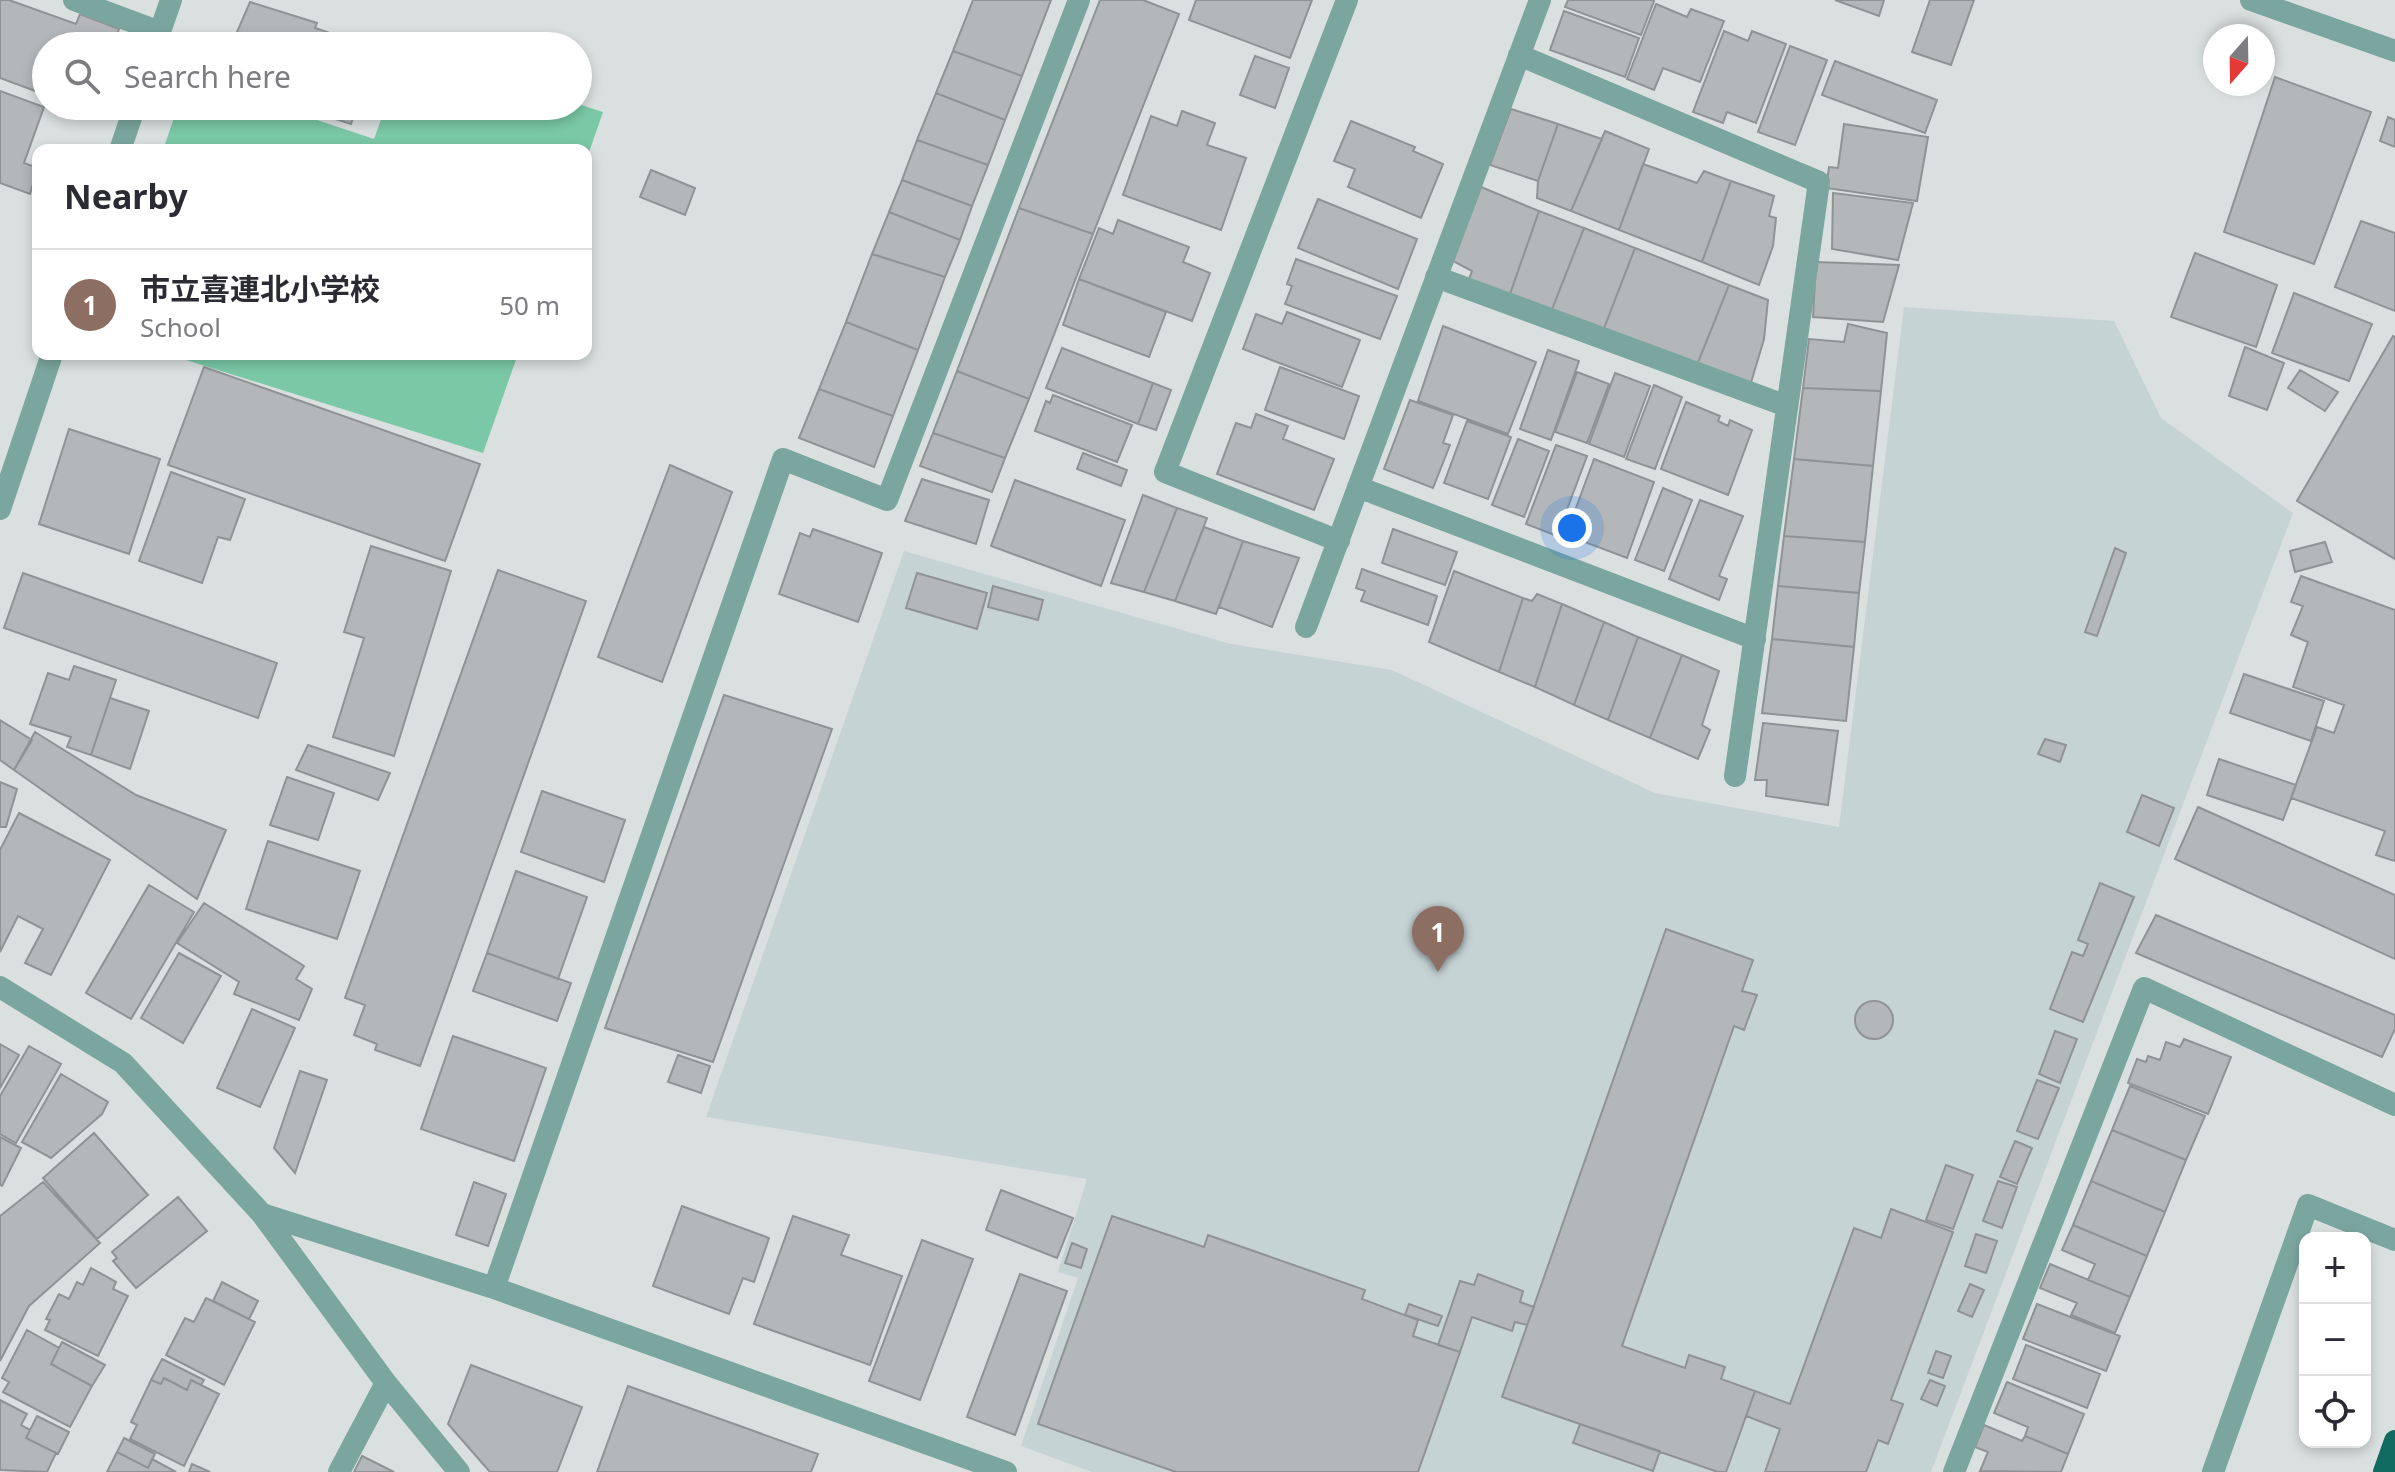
<!DOCTYPE html>
<meta charset="utf-8">
<style>
body{margin:0;font-family:"Noto Sans","Noto Sans JP",sans-serif;background:#f7f7f7;color:#2b2b33}
.controls{position:absolute;right:24px;bottom:24px;display:grid;overflow:hidden;border-radius:16px;box-shadow:0 4px 12px #0003}
.controls button{width:72px;height:72px;display:grid;place-items:center;padding:0;border:0;border-bottom:2px solid #e1e1e2;background:#fff;color:#2b2b33;font:40px sans-serif}
.compass{position:absolute;left:2203px;top:24px;width:72px;height:72px;border-radius:50%;background:#fff;box-shadow:0 4px 12px #0003;rotate:200deg}
.you{position:absolute;left:1572px;top:528px;width:28px;height:28px;margin:-20px;border:6px solid #fff;border-radius:50%;background:#1a73e8;box-shadow:0 0 0 12px #1a73e833}
.badge{display:grid;place-items:center;width:52px;height:52px;border-radius:50%;background:#7c3aed;color:#fff;font-size:26px;font-weight:700}
.pin{position:absolute;translate:-50% -66px;filter:drop-shadow(0 2px 4px #0008)}
.pin::after{content:'';position:absolute;top:42px;width:28px;height:24px;background:inherit;clip-path:polygon(0 0,100% 0,50% 100%)}
.list{margin:0;padding:0;list-style:none}
h2{display:flex;justify-content:space-between;align-items:center;height:104px;margin:0;padding:0 32px;font-size:34px}
h2 small{font-size:26px;font-weight:400;color:#7c7c81}
.list li{display:grid;grid-template-columns:52px 1fr auto;gap:24px;align-items:center;box-sizing:border-box;height:112px;padding:0 32px;border-top:2px solid #e1e1e2}
.list b{display:block;font-size:30px;white-space:nowrap}
.list p{margin:0;font-size:26px;white-space:nowrap;color:#7c7c81}
.list em{font-size:26px;font-style:normal;color:#7c7c81}
.icon{flex:none;width:44px;height:44px;fill:none;stroke:currentColor;stroke-width:2;stroke-linecap:round;stroke-linejoin:round}
.map{position:relative;flex:none;width:2395px;height:1472px;overflow:hidden}
.search{position:absolute;background:#fff;box-shadow:0 4px 12px #0003;left:32px;top:32px;width:560px;height:88px;display:flex;align-items:center;gap:20px;box-sizing:border-box;padding:0 28px;border-radius:44px;color:#7c7c81;font-size:30px}
.panel{position:absolute;background:#fff;box-shadow:0 4px 12px #0003;left:32px;top:144px;width:560px;height:216px;border-radius:16px}
.map>svg:first-child{display:block}
</style>
<div class="map">
<svg width="2395" height="1472" viewBox="0 0 2395 1472">
<rect width="100%" height="100%" fill="#dadfe0"/>
<path fill="#c6d3d5" d="M1904 307 2114 321 2161 418 2293 513 1931 1472H1092L1021 1446 1078 1278 1058 1272 1087 1179 706 1117 904 551 1231 644 1392 670 1655 793 1839 827Z"/>
<path fill="#7ac8a5" d="M578 104 603 112 586 161V150H163L178 106H275L374 139 386 106H578Z
M167 354H518L483 453Z"/>
<path fill="#b3b7b9" stroke="#8f9395" stroke-width="2" d="M0 0H9L76 24 80 14 119 29 112 46H46V95L0 78Z
M973 0H1051L1022 76 953 51Z
M1100 0H1143L1179 14 1093 234 1019 208Z
M1196 0H1312L1290 58 1189 20Z
M1568 0H1653L1654 1 1641 35 1565 7Z
M1835 0H1884L1879 16Z
M1930 0H1974L1951 65 1912 52Z
M250 2 317 23 315 28 368 46H231Z
M1656 4 1687 17 1691 9 1724 21 1700 82 1663 68 1654 90 1627 79Z
M1564 11 1639 38 1625 77 1550 50Z
M1724 31 1748 41 1752 31 1786 44 1756 123 1727 112 1723 123 1693 112Z
M1790 46 1827 60 1795 145 1758 132Z
M953 51 1022 76 1005 120 936 93Z
M1255 56 1289 68 1275 108 1240 95Z
M1835 61 1937 100 1925 133 1822 95Z
M2275 77 2371 112 2314 264 2224 232Z
M0 91 44 107 24 163 38 168 30 194 0 183Z
M936 93 1005 120 988 165 917 140Z
M295 106H357L351 124Z
M1511 109 1558 124 1538 181 1490 165Z
M1182 111 1215 123 1207 145 1246 158 1221 230 1123 195 1151 116 1177 126Z
M2388 117 2395 120V147L2380 141Z
M1351 121 1415 147 1413 151 1443 164 1421 218 1348 187 1355 169 1334 161Z
M1558 124 1602 139 1571 211 1537 198 1538 181Z
M1844 124 1928 137 1917 201 1826 188 1829 167 1838 168Z
M1605 131 1649 149 1619 230 1571 211Z
M917 140 988 165 972 206 902 180Z
M1643 164 1697 183 1704 171 1731 181 1702 262 1619 230Z
M651 170 695 188 685 215 640 197Z
M902 180 972 206 960 240 889 212Z
M1731 181 1774 196 1769 216 1776 218 1773 246 1759 285 1702 262Z
M1481 187 1539 211 1509 297 1468 282 1472 271 1453 261Z
M1833 193 1913 203 1898 260 1832 249Z
M1318 199 1417 239 1398 289 1298 248Z
M1019 208 1093 234 1029 399 957 371Z
M1539 211 1584 228 1551 312 1509 297Z
M889 212 960 240 945 277 872 254Z
M1118 220 1189 247 1183 262 1210 273 1192 321 1079 279 1099 228 1113 234Z
M2361 221 2395 233V311L2335 287Z
M1584 228 1635 248 1603 331 1551 312Z
M1635 248 1729 285 1697 365 1603 331Z
M2195 253 2277 285 2256 347 2171 317Z
M872 254 945 277 918 350 846 322Z
M1296 259 1397 296 1380 339 1285 304 1292 286 1287 284Z
M1816 262 1899 265 1883 322 1813 317Z
M1079 279 1166 312 1149 357 1063 325Z
M1729 285 1768 300 1764 339 1750 386 1697 365Z
M2294 293 2372 324 2349 381 2272 353Z
M1287 312 1360 340 1342 387 1243 349 1256 314 1282 324Z
M846 322 918 350 893 416 819 389Z
M1848 324 1887 333 1881 391 1803 388 1809 339 1844 342Z
M1443 326 1536 362 1508 434 1418 401Z
M2393 336 2395 337V559L2297 501Z
M2245 347 2284 363 2267 410 2229 396Z
M1062 348 1153 383 1138 424 1046 388Z
M1548 350 1579 361 1551 440 1520 429Z
M204 367 480 464 445 561 168 465Z
M1280 367 1359 396 1344 439 1265 410Z
M2300 370 2338 392 2325 411 2288 388Z
M957 371 1029 399 1005 458 933 433Z
M1577 372 1609 384 1587 443 1555 432Z
M1615 373 1650 386 1624 457 1589 444Z
M1153 383 1171 390 1156 430 1138 424Z
M1654 385 1682 397 1655 469 1626 459Z
M1803 388 1881 391 1873 466 1794 459Z
M819 389 893 416 874 467 799 438Z
M1053 395 1132 425 1117 462 1035 431 1046 401 1050 403Z
M1410 400 1453 415 1443 443 1450 445 1433 488 1384 469Z
M1686 402 1720 416 1718 421 1728 426 1730 420 1752 430 1728 495 1661 469Z
M1256 414 1288 426 1283 439 1334 459 1314 510 1217 474 1236 423 1251 428Z
M1467 421 1511 437 1488 499 1444 483Z
M69 429 160 459 129 554 39 524Z
M933 433 1005 458 992 492 920 466Z
M1518 439 1549 451 1524 517 1492 505Z
M1556 445 1587 456 1557 536 1526 524Z
M1083 453 1127 470 1121 486 1077 469Z
M1594 459 1654 482 1627 558 1566 535Z
M1794 459 1873 466 1865 542 1784 536Z
M670 465 732 492 662 682 598 657Z
M171 472 245 499 230 540 218 537 202 583 139 561Z
M922 479 989 500 976 544 905 521Z
M1015 480 1125 520 1101 586 991 546Z
M1663 488 1692 500 1664 571 1635 560Z
M1143 495 1177 508 1144 592 1111 583Z
M1700 500 1743 516 1719 576 1727 579 1719 600 1669 579Z
M1177 508 1207 518 1175 601 1144 592Z
M1204 527 1243 541 1216 614 1175 601Z
M813 529 882 553 858 622 779 594 800 533 810 537Z
M1393 529 1457 552 1445 585 1382 563Z
M1784 536 1865 542 1859 593 1778 586Z
M1243 541 1299 558 1272 627 1219 607Z
M2325 542 2332 562 2295 572 2290 551Z
M371 546 451 571 394 756 333 737 364 638 344 632Z
M2115 548 2126 553 2097 636 2085 632Z
M1362 569 1437 596 1428 625 1361 601 1365 591 1356 588Z
M498 570 586 601 420 1066 375 1050 377 1044 354 1035 365 1005 345 998Z
M1454 571 1523 598 1499 672 1429 642Z
M23 573 277 663 258 718 4 628Z
M917 573 987 593 977 629 906 608Z
M2301 576 2395 610V861L2376 855 2385 831 2291 798 2317 727 2334 733 2344 705 2293 687 2308 642 2291 635 2303 606 2291 602Z
M993 586 1043 600 1038 620 988 607Z
M1778 586 1859 593 1854 647 1772 639Z
M1537 594 1562 604 1535 687 1499 672 1523 598 1532 601Z
M1562 604 1604 622 1574 705 1535 687Z
M1604 622 1638 637 1608 720 1574 705Z
M1638 637 1682 655 1650 738 1608 720Z
M1772 639 1854 647 1846 721 1762 713Z
M1682 655 1719 671 1702 725 1710 730 1698 759 1650 738Z
M74 666 116 680 91 755 67 747 71 737 30 724 48 673 69 680Z
M2244 674 2324 701 2311 741 2230 713Z
M724 695 832 729 713 1062 605 1028Z
M110 698 149 711 130 769 91 755Z
M0 720 32 740 14 770 0 760Z
M1763 723 1838 731 1828 805 1766 796 1767 780H1755Z
M35 732 136 795 226 830 197 899 14 770Z
M2045 739 2066 745 2060 762 2038 754Z
M308 745 390 773 378 800 296 770Z
M2219 759 2296 785 2283 820 2207 795Z
M287 777 334 793 318 840 270 825Z
M0 782 17 789 6 827H0Z
M542 791 625 820 604 882 521 852Z
M2142 795 2174 808 2159 846 2127 832Z
M2198 807 2395 895V959L2175 859Z
M19 813 110 860 51 975 25 963 43 929 18 916 0 952V850Z
M268 841 360 871 337 939 246 909Z
M516 871 587 897 558 979 487 953Z
M2100 883 2134 897 2083 1022 2050 1009 2072 952 2083 956 2088 944 2078 940Z
M149 885 194 912 131 1019 86 993Z
M204 903 304 966 296 979 312 989 299 1020 234 994 239 982 177 943Z
M2156 915 2395 1015V1029L2382 1057 2136 953Z
M1666 929 1753 960 1742 991 1757 995 1744 1030 1734 1026 1622 1346 1685 1368 1689 1355 1725 1367 1721 1379 1755 1391 1726 1472H1718L1502 1397Z
M179 953 221 976 183 1043 141 1018Z
M487 953 571 983 557 1021 473 991Z
M1855 1020a19 19 0 1 1 38 0a19 19 0 1 1-38 0Z
M252 1009 295 1028 260 1107 217 1088Z
M2055 1031 2077 1039 2060 1083 2039 1074Z
M453 1036 546 1068 514 1161 421 1129Z
M2184 1039 2231 1057 2208 1114 2128 1083 2137 1059 2146 1062 2148 1056 2160 1060 2166 1042 2180 1047Z
M0 1044 19 1055 0 1088Z
M29 1046 61 1064 16 1143 0 1134V1096Z
M678 1055 710 1066 701 1093 668 1082Z
M300 1071 327 1080 295 1173 274 1148Z
M61 1074 108 1102 102 1114 51 1158 22 1142Z
M2037 1080 2059 1088 2038 1139 2017 1131Z
M2130 1086 2205 1116 2186 1160 2112 1130Z
M2112 1130 2186 1160 2165 1212 2091 1181Z
M94 1133 148 1195 97 1239 43 1178Z
M0 1137 21 1148 2 1186 0 1185Z
M2015 1141 2032 1148 2017 1184 2000 1177Z
M1946 1165 1973 1175 1953 1229 1926 1220Z
M1998 1181 2017 1187 2002 1228 1983 1221Z
M2091 1181 2165 1212 2147 1256 2073 1225Z
M43 1182 100 1243 29 1306 0 1361V1216Z
M474 1182 506 1194 488 1246 456 1235Z
M1001 1190 1073 1218 1057 1258 986 1230Z
M178 1197 207 1231 136 1288 113 1261 117 1258 112 1252Z
M682 1206 769 1238 754 1282 743 1278 729 1314 653 1286Z
M1891 1209 1953 1232 1891 1400 1903 1404 1888 1444 1878 1440 1866 1472H1765L1780 1429 1746 1416 1755 1391 1790 1404 1854 1228 1881 1238Z
M793 1216 849 1235 841 1255 902 1276 870 1365 754 1324Z
M1112 1216 1204 1247 1208 1235 1365 1290 1362 1299 1418 1320 1413 1336 1460 1352 1418 1472H1176L1038 1424Z
M2073 1225 2147 1256 2130 1297 2088 1280 2095 1264 2062 1250Z
M1976 1234 1997 1241 1986 1273 1965 1266Z
M922 1240 973 1259 920 1400 869 1381Z
M1072 1243 1087 1249 1081 1268 1065 1263Z
M2050 1264 2130 1297 2115 1333 2071 1315 2077 1303 2040 1288Z
M91 1268 116 1282 113 1289 128 1296 98 1356 45 1330 50 1320 46 1319 59 1294 69 1299 77 1282 83 1285Z
M1020 1274 1067 1291 1015 1435 967 1417Z
M1478 1274 1523 1291 1520 1302 1534 1307 1527 1325 1515 1322 1512 1331 1472 1317 1460 1352 1438 1345 1460 1281 1474 1285Z
M222 1282 258 1301 249 1319 213 1301Z
M1970 1284 1984 1290 1972 1317 1958 1311Z
M206 1298 255 1322 224 1385 166 1355 185 1318 194 1322Z
M1409 1304 1442 1316 1438 1326 1405 1315Z
M2037 1304 2120 1336 2106 1371 2023 1339Z
M27 1330 59 1348 51 1364 92 1386 70 1427 3 1392 9 1382 2 1378Z
M62 1342 105 1365 92 1386 51 1364Z
M2026 1345 2100 1374 2087 1408 2013 1379Z
M1936 1351 1951 1356 1943 1378 1928 1373Z
M162 1359 204 1380 201 1385 191 1380 187 1390 164 1378 161 1384 151 1380Z
M471 1365 582 1407 557 1472H490L448 1424Z
M164 1378 187 1390 191 1380 219 1394 184 1466 130 1439 137 1425 131 1422 151 1380 161 1384Z
M1930 1380 1945 1386 1937 1406 1921 1399Z
M2007 1382 2084 1414 2068 1454 2025 1436 2028 1427 1994 1413Z
M628 1386 818 1454 811 1472H597Z
M0 1400 27 1414 21 1425 30 1430 26 1438 56 1453 47 1472 0 1470Z
M37 1416 69 1432 58 1454 26 1438Z
M1580 1424 1660 1451 1653 1471 1573 1443Z
M1984 1425 2022 1441 2025 1436 2068 1454 2061 1472 1980 1471 1988 1452 1975 1447Z
M124 1438 155 1454 148 1468 117 1452Z
M117 1452 148 1468 152 1459 176 1472H107Z
M362 1456 394 1472H354Z
M192 1464 210 1472H189Z"/>
<g fill="none" stroke-linecap="round" stroke-linejoin="round">
<path stroke="#7ba69f" stroke-width="22" d="M74 0 160 32"/>
<path stroke="#7ba69f" stroke-width="22" d="M2251 0 2395 51
M155 46 171 0
M1519 55 1819 182 1735 776
M120 150 135 106
M1436 277 1787 406
M1358 487 1755 639
M0 509 52 354
M1339 541 1165 472 1347 0
M1306 627 1540 0
M0 987 123 1063 262 1214 386 1383 459 1472
M262 1214 494 1288 1006 1472
M494 1288 783 459 887 500 1079 0
M339 1472 386 1383
M1954 1472 2144 988 2395 1105
M2213 1472 2308 1205 2395 1240"/>
<path stroke="#106a60" stroke-width="22" d="M2384 1472 2395 1441"/>
</g>
</svg>
<div class="controls">
<button>+</button>
<button>−</button>
<button><svg class="icon" aria-label="locate" viewBox="0 0 24 24"><circle cx="12" cy="12" r="6"/><path d="M12 2v4M12 18v4M2 12h4M18 12h4"/></svg></button>
</div>
<svg class="compass" viewBox="-18 -18 36 36"><path d="M0-13l5 13h-10z" fill="#e53935"/><path d="M0 13l5-13h-10z" fill="#7c7c81"/></svg>
<div class="you"></div>
<div class="pin badge" style="left:1438px;top:972px;background:#8d6e63">1</div>
<div class="search"><svg class="icon" aria-label="search" viewBox="0 0 24 24"><circle cx="10" cy="10" r="6"/><path d="M15 15l6 6"/></svg>Search here</div>
<section class="panel">
<h2>Nearby<small></small></h2>
<ul class="list">
<li><span class="badge" style="background:#8d6e63">1</span><div><b>市立喜連北小学校</b><p>School</p></div><em>50 m</em></li>
</ul>
</section>
</div>
